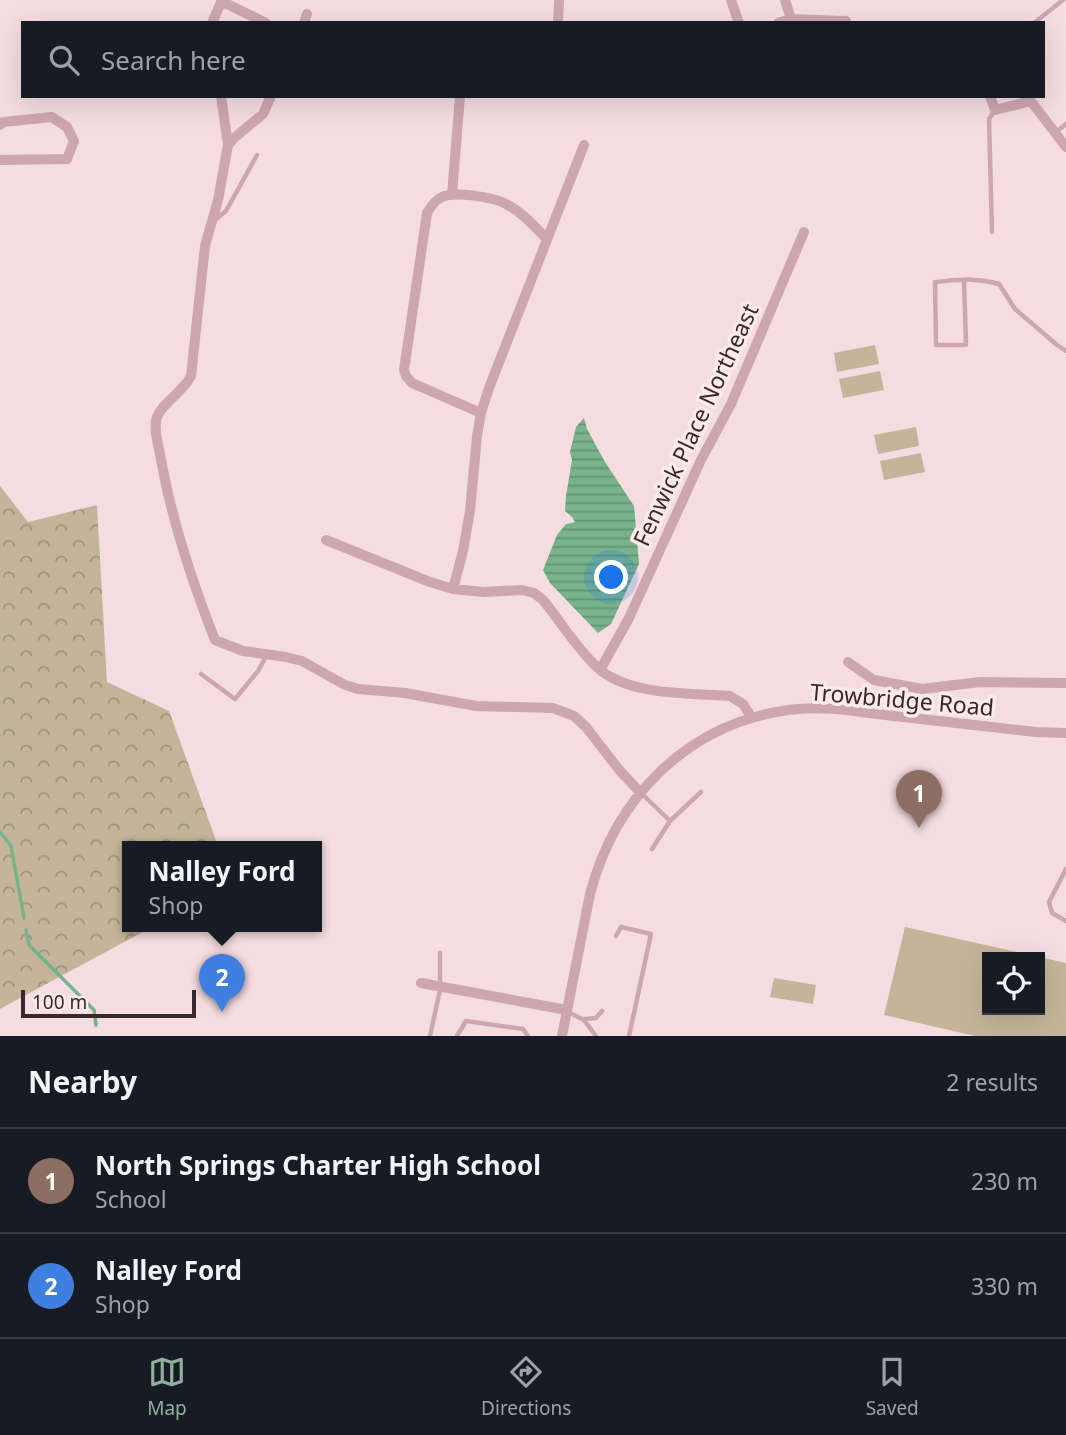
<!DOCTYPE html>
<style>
body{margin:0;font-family:"Noto Sans",sans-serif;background:#242831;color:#f1f3f6}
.controls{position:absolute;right:21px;bottom:21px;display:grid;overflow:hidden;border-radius:0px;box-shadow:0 7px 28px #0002}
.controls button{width:63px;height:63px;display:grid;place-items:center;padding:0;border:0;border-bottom:2px solid #363941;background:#171b24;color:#f1f3f6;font:35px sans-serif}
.scale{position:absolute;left:21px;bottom:18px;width:175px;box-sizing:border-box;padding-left:7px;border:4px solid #39282e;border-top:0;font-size:19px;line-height:24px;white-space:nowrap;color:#39282e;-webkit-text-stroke:5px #fbe9eb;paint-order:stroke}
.you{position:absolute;left:612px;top:578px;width:24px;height:24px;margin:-18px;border:5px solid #fff;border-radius:50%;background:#1a73e8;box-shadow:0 0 0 10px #1a73e833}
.badge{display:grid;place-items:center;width:46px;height:46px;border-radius:50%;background:#90b09e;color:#fff;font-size:23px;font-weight:700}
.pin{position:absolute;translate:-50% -58px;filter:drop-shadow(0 2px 4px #0008)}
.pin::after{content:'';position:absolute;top:37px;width:24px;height:21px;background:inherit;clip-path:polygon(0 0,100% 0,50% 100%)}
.popup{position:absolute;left:122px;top:841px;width:200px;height:91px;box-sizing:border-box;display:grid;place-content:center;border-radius:0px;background:#171b24;filter:drop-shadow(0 2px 5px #0005);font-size:23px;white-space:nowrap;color:#9ea1a6}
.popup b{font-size:26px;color:#f1f3f6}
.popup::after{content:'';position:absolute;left:50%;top:100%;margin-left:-14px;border:14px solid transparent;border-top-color:#171b24}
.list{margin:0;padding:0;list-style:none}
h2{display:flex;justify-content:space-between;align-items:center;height:91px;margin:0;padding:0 28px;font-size:30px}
h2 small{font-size:23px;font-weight:400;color:#9ea1a6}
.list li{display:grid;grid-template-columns:46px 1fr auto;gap:21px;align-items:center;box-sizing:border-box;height:105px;padding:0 28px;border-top:2px solid #363941}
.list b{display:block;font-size:26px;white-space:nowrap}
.list p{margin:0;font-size:23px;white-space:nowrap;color:#9ea1a6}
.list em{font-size:23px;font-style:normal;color:#9ea1a6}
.icon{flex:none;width:38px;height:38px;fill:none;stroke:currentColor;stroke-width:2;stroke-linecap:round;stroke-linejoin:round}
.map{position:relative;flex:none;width:1066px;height:1036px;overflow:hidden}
.search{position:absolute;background:#171b24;box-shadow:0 7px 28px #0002;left:21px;right:21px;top:21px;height:77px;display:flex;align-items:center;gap:18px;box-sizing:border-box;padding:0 24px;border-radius:0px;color:#9ea1a6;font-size:26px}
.sheet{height:301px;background:#171b24}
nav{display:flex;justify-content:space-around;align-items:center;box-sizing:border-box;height:98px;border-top:2px solid #363941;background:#171b24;font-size:19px;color:#9ea1a6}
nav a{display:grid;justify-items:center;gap:4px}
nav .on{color:#90b09e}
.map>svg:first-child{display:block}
</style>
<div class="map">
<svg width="1066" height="1036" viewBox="0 0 1066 1036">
<defs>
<pattern id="forest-crowns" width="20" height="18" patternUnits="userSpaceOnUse" patternTransform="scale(1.75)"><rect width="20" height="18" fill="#c4b59a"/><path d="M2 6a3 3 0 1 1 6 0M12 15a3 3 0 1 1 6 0" fill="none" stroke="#a0937e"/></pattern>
<pattern id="water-rules" width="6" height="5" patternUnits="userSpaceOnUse" patternTransform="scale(1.75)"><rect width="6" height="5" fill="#78b38c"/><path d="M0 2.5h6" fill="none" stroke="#639273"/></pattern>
</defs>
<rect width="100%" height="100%" fill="#f4dce0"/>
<path fill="#c4b59a" d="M875 345 879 364 837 372 834 353Z
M880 371 884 390 843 398 839 379Z
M916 427 919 446 878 454 874 435Z
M921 453 925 472 884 480 880 461Z
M905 927 1039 957H987V1010H1040V957L1066 963V1036H975L884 1015Z
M774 978 816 985 813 1004 770 997Z"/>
<path fill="url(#forest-crowns)" d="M0 486 28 522 97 505 107 682 169 711 218 846H128V926H154L0 1009Z"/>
<path fill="url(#water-rules)" d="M584 418 587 429 605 462 634 506 639 564 611 624 598 633 550 583 543 570 557 535 566 524 575 522 572 517 565 511 566 496 572 460 570 452 576 427Z"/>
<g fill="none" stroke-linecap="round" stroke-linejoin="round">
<path stroke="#78b38c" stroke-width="3.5" d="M0 832 11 846 24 918
M26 930 29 945 94 1010 96 1025"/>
<path stroke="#cda6b0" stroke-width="4.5" d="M1034 23 1063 0
M1056 132 1066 124
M216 219 226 211 257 155
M992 232 989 119 995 110
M964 280 966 345H936L935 282C959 280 975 277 999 284L1015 309 1057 345 1066 351
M201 674 235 699 258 671 267 655
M641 793 670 821 701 792
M652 849 670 821
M1066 869 1049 902 1052 913 1066 921
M616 936 621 927 651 934 629 1036
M568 1012 584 1020 596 1036
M585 1019 596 1018 602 1011
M430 1036 440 990V953
M457 1036 466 1021 523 1029 528 1036"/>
<path stroke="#cda6b0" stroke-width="10" d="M731 0 739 23
M785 0 791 19
M221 1 266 23
M212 23 222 0
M304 23 307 14
M558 23 559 0
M778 23 791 19 846 21
M221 96 228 145 218 200 205 246 191 376C183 392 162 403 157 417 153 428 158 443 160 454 171 518 191 579 215 640L243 651 286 657 302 661 345 685 358 689 405 693 476 706 553 708 574 716 586 727 620 771 640 792
M990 96 995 110 1031 101
M1027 96 1066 147
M0 125 3 122 52 117 67 127 74 141 67 159 0 160
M228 145 234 138 263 114 271 96
M452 195 460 96
M481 413 412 383 406 376 404 370 427 213C431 206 435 200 442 197 454 191 494 197 506 204 522 212 534 226 547 239
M326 540 430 582 453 589 484 592 522 590 534 593 543 600C561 622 577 649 598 668 629 696 690 693 730 696L743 704 752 718
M453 589 463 551 470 511 477 436 481 413 489 388 584 145
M848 662 874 680 922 689 980 682 1066 683
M600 670 629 618 701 460 731 404 804 232
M421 983 567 1010
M562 1036 590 894C615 798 687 724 788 710 823 705 859 712 894 716 941 721 989 727 1036 732L1066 733"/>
</g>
<g text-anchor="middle" stroke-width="7" stroke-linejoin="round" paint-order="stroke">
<g font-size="23" fill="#39282e" stroke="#fbe9eb">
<text transform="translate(696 425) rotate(-65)" y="8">Fenwick Place Northeast</text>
<text transform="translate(902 700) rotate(5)" y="8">Trowbridge Road</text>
</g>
</g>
</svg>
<div class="controls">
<button><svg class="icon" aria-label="locate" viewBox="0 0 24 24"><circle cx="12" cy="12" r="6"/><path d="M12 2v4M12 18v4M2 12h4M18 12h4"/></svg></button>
</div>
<div class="scale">100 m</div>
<div class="you"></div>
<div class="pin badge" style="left:919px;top:828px;background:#8d6e63">1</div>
<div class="pin badge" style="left:222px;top:1012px;background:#3f7fe0">2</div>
<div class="popup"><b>Nalley Ford</b>Shop</div>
<div class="search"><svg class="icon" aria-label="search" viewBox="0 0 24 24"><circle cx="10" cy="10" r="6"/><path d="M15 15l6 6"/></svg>Search here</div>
</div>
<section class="sheet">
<h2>Nearby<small>2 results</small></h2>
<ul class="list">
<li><span class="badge" style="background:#8d6e63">1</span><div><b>North Springs Charter High School</b><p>School</p></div><em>230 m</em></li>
<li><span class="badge" style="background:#3f7fe0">2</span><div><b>Nalley Ford</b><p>Shop</p></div><em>330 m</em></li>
</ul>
</section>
<nav>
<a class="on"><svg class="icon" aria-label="map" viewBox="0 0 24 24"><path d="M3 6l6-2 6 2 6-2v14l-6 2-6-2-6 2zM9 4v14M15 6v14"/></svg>Map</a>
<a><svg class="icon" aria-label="directions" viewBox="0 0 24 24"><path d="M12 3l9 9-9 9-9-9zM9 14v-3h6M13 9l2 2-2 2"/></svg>Directions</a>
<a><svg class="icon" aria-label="saved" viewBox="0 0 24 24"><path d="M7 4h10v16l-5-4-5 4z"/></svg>Saved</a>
</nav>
